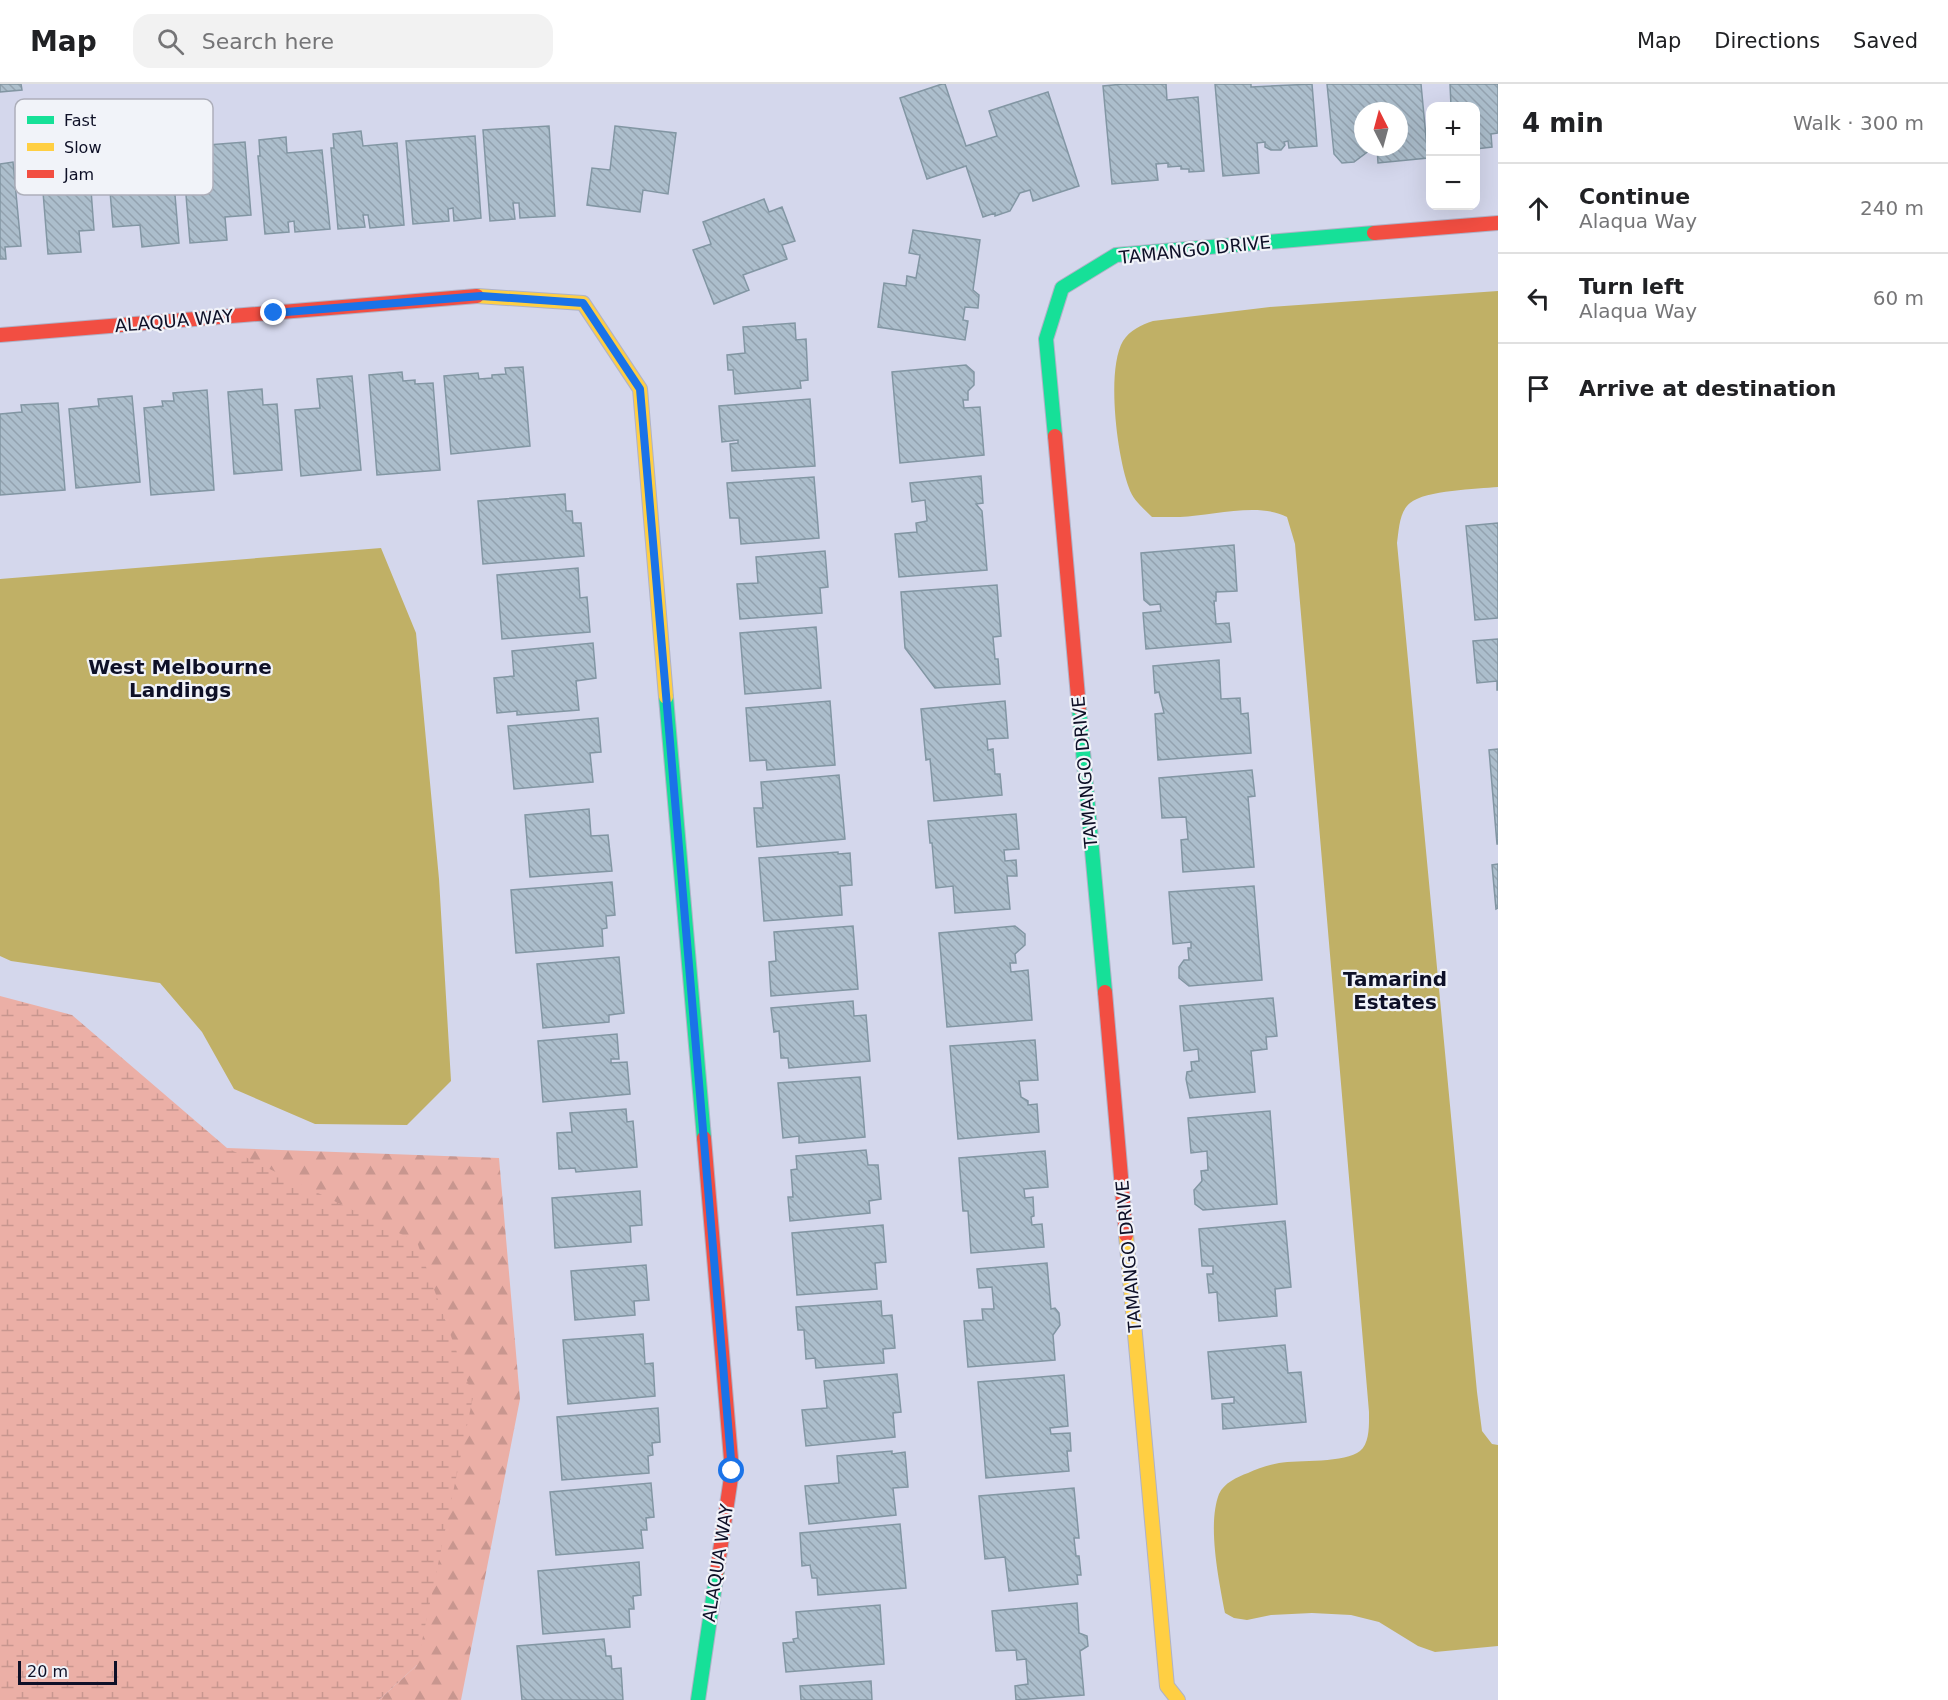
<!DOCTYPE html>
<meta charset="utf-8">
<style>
body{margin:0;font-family:"DejaVu Sans",sans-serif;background:#f2f2f2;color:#202124}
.controls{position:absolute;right:18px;top:18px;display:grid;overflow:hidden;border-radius:12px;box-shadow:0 6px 24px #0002}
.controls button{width:54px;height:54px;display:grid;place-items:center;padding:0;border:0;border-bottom:2px solid #e0e0e0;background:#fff;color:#202124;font:30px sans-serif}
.compass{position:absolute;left:1354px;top:18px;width:54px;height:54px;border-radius:50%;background:#fff;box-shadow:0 6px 24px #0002;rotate:354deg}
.scale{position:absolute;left:18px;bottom:15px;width:99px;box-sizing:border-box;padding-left:6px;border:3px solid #0e1027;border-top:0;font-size:16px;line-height:21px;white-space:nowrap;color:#0e1027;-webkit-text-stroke:4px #f1f3f9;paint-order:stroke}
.stop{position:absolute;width:18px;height:18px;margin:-14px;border:4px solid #1a73e8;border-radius:50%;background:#fff}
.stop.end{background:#1a73e8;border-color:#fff;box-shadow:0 2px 6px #0008}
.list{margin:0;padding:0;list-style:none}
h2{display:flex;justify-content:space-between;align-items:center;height:78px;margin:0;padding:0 24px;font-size:26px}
h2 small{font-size:20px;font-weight:400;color:#757577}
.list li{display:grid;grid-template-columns:39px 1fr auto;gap:18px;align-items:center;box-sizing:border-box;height:90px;padding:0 24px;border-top:2px solid #e0e0e0}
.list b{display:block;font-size:22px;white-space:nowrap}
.list p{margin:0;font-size:20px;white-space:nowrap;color:#757577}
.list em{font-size:20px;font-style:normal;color:#757577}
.icon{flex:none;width:33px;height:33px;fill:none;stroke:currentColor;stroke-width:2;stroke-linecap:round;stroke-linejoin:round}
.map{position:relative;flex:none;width:1498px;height:1616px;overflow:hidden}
header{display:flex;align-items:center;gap:36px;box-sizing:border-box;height:84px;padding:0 30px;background:#fff;border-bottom:2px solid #e0e0e0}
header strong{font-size:28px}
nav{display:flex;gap:33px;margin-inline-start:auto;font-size:21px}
.search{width:420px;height:54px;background:#f2f2f2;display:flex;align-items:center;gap:15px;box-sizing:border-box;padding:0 21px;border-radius:18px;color:#757577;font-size:22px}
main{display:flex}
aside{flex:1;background:#fff}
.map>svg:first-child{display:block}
</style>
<header>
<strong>Map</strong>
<div class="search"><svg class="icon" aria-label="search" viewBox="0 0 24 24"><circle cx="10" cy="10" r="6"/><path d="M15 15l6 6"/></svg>Search here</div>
<nav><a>Map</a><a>Directions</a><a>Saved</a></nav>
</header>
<main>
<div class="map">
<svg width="1498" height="1616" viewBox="0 0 1498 1616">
<defs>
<pattern id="forest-firs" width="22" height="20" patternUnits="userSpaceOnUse" patternTransform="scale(1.5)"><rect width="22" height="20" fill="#ebafa6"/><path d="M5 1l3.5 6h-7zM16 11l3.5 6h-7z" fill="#c8968f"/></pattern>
<pattern id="wetland-marsh" width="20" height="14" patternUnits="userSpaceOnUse" patternTransform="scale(1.5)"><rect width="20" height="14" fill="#ebafa6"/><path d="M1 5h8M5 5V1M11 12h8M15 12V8" fill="none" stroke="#c8968f"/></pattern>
<pattern id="building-back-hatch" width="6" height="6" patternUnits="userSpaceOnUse" patternTransform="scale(1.5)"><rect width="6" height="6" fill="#acbecc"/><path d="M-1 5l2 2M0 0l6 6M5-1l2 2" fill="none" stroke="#93a2af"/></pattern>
</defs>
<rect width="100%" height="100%" fill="#d4d7ec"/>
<path fill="url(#forest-firs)" d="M227 1064 499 1074 520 1315 461 1616H379L417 1581Z"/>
<path fill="url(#wetland-marsh)" d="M0 912 72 931 227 1064 417 1158 473 1313 417 1581 379 1616H0Z"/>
<path fill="#c0b066" d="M1498 207V403C1477 405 1426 406 1410 419 1399 428 1399 446 1397 459L1477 1308 1482 1347 1492 1360 1498 1361V1562L1435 1568 1418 1562 1379 1538 1351 1531 1312 1529 1271 1531 1247 1536 1234 1534 1225 1529C1219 1497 1207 1441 1219 1410 1224 1399 1237 1393 1248 1389 1257 1385 1268 1381 1279 1379 1298 1376 1346 1379 1360 1367 1370 1359 1369 1340 1369 1328L1295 460 1287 433C1259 418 1211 432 1180 433 1171 433 1161 433 1152 433 1143 424 1133 416 1129 404 1117 372 1106 286 1123 257 1130 246 1141 241 1153 237L1270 223Z
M381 464 416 549 439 795 451 997 407 1041 315 1040 234 1005 202 948 160 899 11 877 0 872V495Z"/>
<path fill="url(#building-back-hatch)" stroke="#8296a3" stroke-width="1.5" d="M0 0H21L22 6 0 8Z
M942 0H945L966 62 997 52 989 27 1048 8 1079 102 1033 117 1030 106 1020 109 1010 127 995 132V129L983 133 966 82 927 95 900 14Z
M1123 0H1166L1167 16 1198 13 1204 87 1189 88V85H1181V82L1168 83V79L1156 80 1158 96 1112 100 1103 2Z
M1215 0H1251V3L1312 0 1317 62 1289 64 1288 57 1284 58 1285 61 1281 66H1271L1265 63V58L1257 59 1259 89 1223 92Z
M1327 0H1421L1428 74 1378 79 1377 63H1399V27H1363V63H1369L1370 66 1354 78 1342 79 1334 70Z
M1450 0H1498V49L1491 50 1492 63 1476 65V22H1451Z
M549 42 555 132 520 134 519 119H513L515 135 490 137 483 46Z
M615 42 676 49 668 110 643 106 640 128 587 121 592 84 610 86Z
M361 47 363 62 397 59 404 141 370 144 368 131H363L365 143 338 145 331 64H334L333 50Z
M475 52 481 134 454 137 453 124 448 125 449 137 413 140 406 57Z
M286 53 287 69 322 66 330 145 295 148 294 137 288 138 289 148 265 150 258 72H260L259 56Z
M245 58 251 131 225 133 227 156 190 159 182 63Z
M146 67 147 77 172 75 179 159 142 163 140 141 113 143 107 71Z
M13 78 21 162 5 163 6 175H0V80Z
M89 79 94 146 79 147 81 168 48 170 41 83Z
M764 115 769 128 782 123 795 157 782 161 787 175 743 191 749 206 714 220 693 166 711 160 703 138Z
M913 146 980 156 973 206 979 211 978 224 965 223 963 236 968 237 965 256 878 243 884 199 906 202 907 192 916 194 920 171 909 169Z
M795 239 796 256 806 255 808 296 800 297 801 304 735 310 733 286H728L727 271 745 269 743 243Z
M966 281 974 288V301L968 307V316H963L964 324 980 323 984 371 900 379 892 288Z
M523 283 530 362 451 370 444 292 478 289 479 295 492 294V291L506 290 505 284Z
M402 288 403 297 415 296V300L433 299 440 386 377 391 369 291Z
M352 292 361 386 301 392 295 326 320 324 317 295Z
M262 305 263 321 277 320 282 386 234 390 228 308Z
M207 306 214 406 151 411 144 324 163 322 162 317H174L173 309Z
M132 312 140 398 76 404 69 325 99 322 98 315Z
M810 315 815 382 732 387 730 360 738 359V356L722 358 719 322Z
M58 319 65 406 0 411V330L22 328 21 321Z
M981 392 983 419 976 420 982 427 987 486 899 493 895 450 917 448 916 439 927 437 925 416 912 418 910 399Z
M814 393 819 454 741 460 739 434H730L727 399Z
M565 410 566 427H572L573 439H581L584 472 483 480 478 417Z
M1498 439V534L1475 536 1466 442Z
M1234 461 1237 507 1216 508V517H1214L1216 540 1229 539 1231 558 1146 565 1143 529 1161 527 1160 520 1150 521 1144 516 1141 469Z
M825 467 828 503 820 504 822 529 740 535 737 500 758 499 756 473Z
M578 484 580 514 587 513 590 548 502 555 497 491Z
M997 501 1001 552 993 553 995 575H998L1000 600 935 604 905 564 901 508Z
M816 543 821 604 745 610 740 549Z
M1498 555V606H1497V597L1477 599 1473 557Z
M593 559 596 594 576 597 579 626 517 631V627L497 629 494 594 514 592 512 567Z
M1219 576 1221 615 1240 614 1241 630 1248 629 1251 669 1158 676 1155 630 1164 629 1159 608 1155 609 1153 582Z
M830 617 835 681 767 686 766 676 750 677 746 624Z
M1005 617 1008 654 987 655 988 666 993 665 995 690H1000L1002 711 934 717 930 675 926 676 921 625Z
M598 634 601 668 590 669 593 698 514 705 508 642Z
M1498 665V760H1497L1489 666Z
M1252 686 1255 712 1248 713 1254 783 1183 788 1181 756 1188 755 1186 733 1162 734 1159 694Z
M839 691 845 755 757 763 754 724H763L761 698Z
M589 725 591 752 608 751 612 787 530 793 525 731Z
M1016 730 1019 765 1004 766 1005 777 1016 776 1017 792H1007L1010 825 955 829 953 802 936 804 932 759H930L928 737Z
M838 768V770L850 769 852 801 840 802 842 831 764 837 759 774Z
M1498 780V824L1496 825 1492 781Z
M612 798 615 831 606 832 607 844 602 845 603 862 516 869 511 806Z
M1254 802 1262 896 1189 902 1179 894V883L1184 876H1189L1188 864H1191V858L1173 860 1169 808Z
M853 842 858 905 771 912 769 878 776 877 774 848Z
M1015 842 1025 850V861L1015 870 1016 879H1010L1011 888 1028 886 1032 936 947 943 939 849Z
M619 873 624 929 609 931V938L543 944 537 880Z
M1273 914 1277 952 1266 953 1267 965 1251 967 1255 1008 1190 1014 1186 995 1187 988 1192 987 1191 978 1199 977 1198 965 1184 967 1180 922Z
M853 917 854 932 866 931 870 977 789 984 788 974H781L779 947 774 948 771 924Z
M617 950 619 975H611V979L627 978 630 1010 543 1018 538 957Z
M1035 956 1038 996 1019 997 1021 1013 1028 1017V1021L1037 1020 1039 1048 958 1055 950 962Z
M860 993 865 1053 799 1059V1052L783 1054 778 999Z
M626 1025 627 1038 633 1037 637 1083 576 1088 575 1084 559 1085 557 1049 572 1048 570 1029Z
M1270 1027 1277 1120 1203 1126 1195 1120 1194 1106 1202 1097 1201 1087 1208 1086 1207 1067 1191 1069 1188 1034Z
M866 1066 868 1081H878L881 1115 869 1117 870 1129 790 1137 788 1113H793L791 1086 797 1085 796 1072Z
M1045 1067 1048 1103 1024 1105 1025 1114 1033 1113 1034 1132 1031 1133 1032 1141 1042 1140 1044 1163 971 1169 968 1127H963L959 1074Z
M640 1107 642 1141 630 1142 631 1158 555 1164 552 1114Z
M1285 1137 1291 1203 1275 1205 1277 1232 1219 1237 1217 1208 1209 1209 1207 1190H1213V1182H1202L1199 1145Z
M883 1141 886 1178 875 1179 877 1205 797 1211 792 1149Z
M1047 1179 1051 1225 1055 1224 1059 1229 1060 1241 1053 1251 1055 1276 968 1283 964 1237 983 1236 982 1225H994L992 1203 979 1204 977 1185Z
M646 1181 649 1216 634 1217 635 1231 575 1236 571 1187Z
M881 1217 882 1232 892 1231 895 1264 883 1265 884 1279 816 1284 815 1274 806 1275 804 1246H798L796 1223Z
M643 1250 645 1280 653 1279 655 1312 568 1320 563 1256Z
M1285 1261 1288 1289 1301 1288 1306 1338 1223 1345 1222 1320 1234 1319V1313L1212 1315 1208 1268Z
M897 1290 901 1328 893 1329 895 1353 806 1362 802 1326 827 1324 824 1297Z
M1064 1291 1068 1342 1050 1344 1051 1350 1070 1349 1071 1367H1067L1069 1387 986 1394 978 1298Z
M658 1324 660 1358 652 1359 653 1371 648 1372 649 1389 562 1396 557 1333Z
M892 1367V1370L905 1368 908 1403 893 1404 896 1431 809 1440 805 1402 839 1399 837 1372Z
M651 1399 654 1433 646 1434 647 1446H641L643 1464 556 1471 550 1408Z
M1074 1404 1079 1454H1074L1076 1472H1079L1081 1491H1077L1078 1500 1009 1507 1005 1473 985 1475 979 1412Z
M900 1440 906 1504 818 1511 817 1494H812L810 1481 802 1482 800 1449Z
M639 1478 641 1511 633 1512 634 1525H629L630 1543 543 1550 538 1487Z
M1077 1519 1079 1549 1087 1552 1088 1562 1080 1567 1084 1611 1016 1616 1015 1602 1028 1600 1026 1575 1017 1576 1016 1566 996 1567 992 1527Z
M880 1521 884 1580 786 1588 783 1559 794 1558 793 1555 798 1554 796 1528Z
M604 1555 606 1572H611L612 1585 621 1584 623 1616H522L517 1562Z
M871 1597 872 1616H801L800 1602Z"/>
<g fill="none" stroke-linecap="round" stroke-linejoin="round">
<defs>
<path id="fast" d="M1055 352 1046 255 1062 204 1116 171 1374 149
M666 613 704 1054
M1079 624 1105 908
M698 1616 717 1487"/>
<path id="slow" d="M477 212 583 219 640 305 666 613
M1126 1151 1167 1602 1178 1616"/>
<path id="jam" d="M1374 149 1498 139
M0 251 477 212
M1055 352 1079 624
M1105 908 1126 1151
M704 1054 732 1387 717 1487"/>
</defs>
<use href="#fast" stroke="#afb2c7" stroke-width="16"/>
<use href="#slow" stroke="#afb2c7" stroke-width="16"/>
<use href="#jam" stroke="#afb2c7" stroke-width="16"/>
<use href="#fast" stroke="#16e098" stroke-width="14"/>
<use href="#slow" stroke="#ffcf43" stroke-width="14"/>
<use href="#jam" stroke="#f24e42" stroke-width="14"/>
</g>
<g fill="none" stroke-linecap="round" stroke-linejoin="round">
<path stroke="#1a73e8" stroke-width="8" d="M274 229 481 212 583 219 640 305 732 1387"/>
</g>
<g text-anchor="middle" stroke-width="4.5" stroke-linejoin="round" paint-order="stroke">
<g font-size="18" fill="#0e1027" stroke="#f1f3f9">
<text transform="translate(1195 166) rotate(-6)" y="6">TAMANGO DRIVE</text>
<text transform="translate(174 237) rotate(-5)" y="6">ALAQUA WAY</text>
<text transform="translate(1085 688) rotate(-95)" y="6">TAMANGO DRIVE</text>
<text transform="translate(1129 1172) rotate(-95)" y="6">TAMANGO DRIVE</text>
<text transform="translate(718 1479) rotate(-81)" y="6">ALAQUA WAY</text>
</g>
<g font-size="20" font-weight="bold" fill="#0e1027" stroke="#f1f3f9">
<text x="180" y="590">West Melbourne<tspan x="180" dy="23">Landings</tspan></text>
<text x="1395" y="902">Tamarind<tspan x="1395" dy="23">Estates</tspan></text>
</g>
</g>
<rect x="15" y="15" width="198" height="96" rx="9" fill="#f1f3f9" stroke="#adafba" stroke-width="1.5"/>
<rect x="27" y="32" width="27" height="8" fill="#16e098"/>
<rect x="27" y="59" width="27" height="8" fill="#ffcf43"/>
<rect x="27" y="86" width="27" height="8" fill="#f24e42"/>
<g font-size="16" fill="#0e1027">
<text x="64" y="42">Fast</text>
<text x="64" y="69">Slow</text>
<text x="64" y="96">Jam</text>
</g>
</svg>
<div class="controls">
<button>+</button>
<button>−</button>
</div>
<svg class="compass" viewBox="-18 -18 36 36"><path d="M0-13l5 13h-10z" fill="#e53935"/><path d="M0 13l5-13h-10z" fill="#757577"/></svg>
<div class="scale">20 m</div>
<div class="stop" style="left:732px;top:1387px"></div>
<div class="stop end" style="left:274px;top:229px"></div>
</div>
<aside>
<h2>4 min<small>Walk · 300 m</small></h2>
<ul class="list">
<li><svg class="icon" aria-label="ahead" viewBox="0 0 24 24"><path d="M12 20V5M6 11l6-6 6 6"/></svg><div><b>Continue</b><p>Alaqua Way</p></div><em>240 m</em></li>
<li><svg class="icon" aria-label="left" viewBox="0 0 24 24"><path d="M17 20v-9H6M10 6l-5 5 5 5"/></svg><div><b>Turn left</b><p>Alaqua Way</p></div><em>60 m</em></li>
<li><svg class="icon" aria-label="arrive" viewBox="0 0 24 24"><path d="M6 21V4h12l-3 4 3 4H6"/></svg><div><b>Arrive at destination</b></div></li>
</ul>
</aside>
</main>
